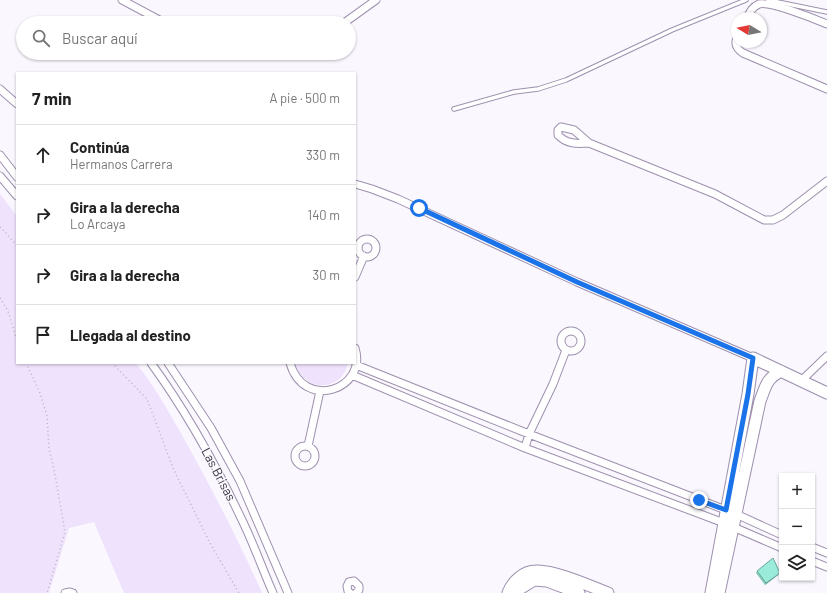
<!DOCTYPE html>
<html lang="es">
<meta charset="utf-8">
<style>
body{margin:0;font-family:Barlow,sans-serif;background:#f2f2f2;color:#222}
.controls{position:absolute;right:12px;bottom:12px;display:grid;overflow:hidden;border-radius:0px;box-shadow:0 1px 3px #0004}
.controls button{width:36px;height:36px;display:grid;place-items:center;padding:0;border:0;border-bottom:1px solid #e0e0e0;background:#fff;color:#222;font:20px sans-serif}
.compass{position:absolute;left:731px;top:12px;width:36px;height:36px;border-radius:50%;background:#fff;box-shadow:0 1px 3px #0004;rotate:280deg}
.stop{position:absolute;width:12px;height:12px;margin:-9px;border:3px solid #1a73e8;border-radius:50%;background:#fff}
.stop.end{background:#1a73e8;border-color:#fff;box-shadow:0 1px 4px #0008}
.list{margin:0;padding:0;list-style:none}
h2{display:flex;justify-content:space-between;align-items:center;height:52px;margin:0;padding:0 16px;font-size:17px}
h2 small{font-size:13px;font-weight:400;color:#767676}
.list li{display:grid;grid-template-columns:26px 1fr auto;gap:12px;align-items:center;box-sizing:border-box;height:60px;padding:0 16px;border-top:1px solid #e0e0e0}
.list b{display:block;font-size:15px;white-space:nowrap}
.list p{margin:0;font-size:13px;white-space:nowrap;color:#767676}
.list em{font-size:13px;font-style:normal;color:#767676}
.icon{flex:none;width:22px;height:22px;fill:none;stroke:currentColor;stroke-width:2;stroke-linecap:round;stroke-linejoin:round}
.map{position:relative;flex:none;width:827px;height:593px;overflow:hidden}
.search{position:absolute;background:#fff;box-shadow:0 1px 3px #0004;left:16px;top:16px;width:340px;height:44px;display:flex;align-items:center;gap:10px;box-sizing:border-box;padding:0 14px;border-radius:22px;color:#767676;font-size:15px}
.panel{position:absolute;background:#fff;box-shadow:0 1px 3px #0004;left:16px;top:72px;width:340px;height:292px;border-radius:0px}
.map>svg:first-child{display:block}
</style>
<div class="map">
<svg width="827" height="593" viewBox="0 0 827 593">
<rect width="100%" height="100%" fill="#faf7fe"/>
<path fill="#efe2fc" d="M0 194 17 216V363H136C154 385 168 411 182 435 211 487 238 539 262 593H124L94 522 69 528 49 593H0Z
M295 363H348C342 393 303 392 295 363Z"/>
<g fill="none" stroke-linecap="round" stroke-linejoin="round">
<defs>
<path id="lane" d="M768 0 827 12
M454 109 514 92 538 89 566 80 672 30 746 0"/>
<path id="street" d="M122 0 165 23
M747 18C750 12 752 7 759 4 770 1 815 19 827 24
M344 23 376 0
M737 38C734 45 737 49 743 53L827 89
M0 89 17 104
M589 143C577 144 566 144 558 135V130L561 127 574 130 589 143 715 194 764 220H773L783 215 827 181
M0 155 17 177
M0 176 17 196
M355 184 372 189 398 199 577 282 753 358
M358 248a9 9 0 1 1 18 0a9 9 0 1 1-18 0Z
M355 277 364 256
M561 341a10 10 0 1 1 20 0a10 10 0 1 1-20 0Z
M151 363C186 411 215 463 241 518 253 542 262 568 273 593
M168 363 211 428 240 481 288 593
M290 363C304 412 368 389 355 348
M356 365 529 434 736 514 782 535
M352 375 525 448 724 523 782 548
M801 381 827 356
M308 446 320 391
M295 456a10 10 0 1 1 20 0a10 10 0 1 1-20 0Z
M525 448 529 434 553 384 566 350
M812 547 827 553
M812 561 827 567
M65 593 70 592 73 593
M350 593 348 591 347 586 349 582 354 581 359 586V590L356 593"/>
<path id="secondary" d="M508 593C512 582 523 571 536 571 554 570 590 586 608 593
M513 593 534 580 547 581 579 593
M711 593 748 394 753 358 827 393
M719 593 760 401C766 386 766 379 781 371"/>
</defs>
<use href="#lane" stroke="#9e90ae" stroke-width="5.5"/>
<use href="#street" stroke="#9e90ae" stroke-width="9"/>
<use href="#secondary" stroke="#9e90ae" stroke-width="13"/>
<path stroke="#b9b5bd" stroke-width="1.5" stroke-dasharray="1 3" stroke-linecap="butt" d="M0 227 7 234 17 246
M0 298 8 311 17 341
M26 363 40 393 47 416 49 449 54 469 65 532 47 593
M112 363 147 399 173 468 211 545 239 593"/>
<use href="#lane" stroke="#fff" stroke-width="3.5"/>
<use href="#street" stroke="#fff" stroke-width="7"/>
<use href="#secondary" stroke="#fff" stroke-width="11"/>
</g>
<path fill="#85cabb" d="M757 571 778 575 765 585 756 573Z"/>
<path fill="#6ca499" d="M780 573 778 575 765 585 766 583Z"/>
<path fill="#9bebda" stroke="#6ca499" d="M773 558 780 573 766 583 757 571Z"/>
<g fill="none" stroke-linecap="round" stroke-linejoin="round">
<path stroke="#1a73e8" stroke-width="5" d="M419 208 577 282 753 358 748 394 726 510 699 500"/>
</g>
<g text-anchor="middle" stroke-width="3" stroke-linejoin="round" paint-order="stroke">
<g font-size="13" fill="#3d3743" stroke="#faf7fe">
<text transform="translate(219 474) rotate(62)" y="5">Las Brisas</text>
</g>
</g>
</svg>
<div class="controls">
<button>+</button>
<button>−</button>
<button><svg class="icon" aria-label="layers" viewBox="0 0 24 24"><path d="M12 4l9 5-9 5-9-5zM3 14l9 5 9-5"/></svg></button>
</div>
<svg class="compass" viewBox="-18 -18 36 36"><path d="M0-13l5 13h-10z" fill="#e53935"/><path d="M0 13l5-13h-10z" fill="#767676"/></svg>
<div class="stop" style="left:419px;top:208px"></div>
<div class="stop end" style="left:699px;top:500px"></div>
<div class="search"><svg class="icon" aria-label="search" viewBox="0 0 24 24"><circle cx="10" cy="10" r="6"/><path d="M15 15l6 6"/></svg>Buscar aquí</div>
<section class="panel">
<h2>7 min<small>A pie · 500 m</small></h2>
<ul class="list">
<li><svg class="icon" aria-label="ahead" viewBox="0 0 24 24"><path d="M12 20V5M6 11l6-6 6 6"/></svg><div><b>Continúa</b><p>Hermanos Carrera</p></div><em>330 m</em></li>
<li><svg class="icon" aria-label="right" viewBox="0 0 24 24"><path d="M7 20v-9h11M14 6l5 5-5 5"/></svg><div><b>Gira a la derecha</b><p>Lo Arcaya</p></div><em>140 m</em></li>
<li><svg class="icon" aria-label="right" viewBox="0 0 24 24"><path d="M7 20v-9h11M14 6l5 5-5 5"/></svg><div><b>Gira a la derecha</b></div><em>30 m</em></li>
<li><svg class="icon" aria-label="arrive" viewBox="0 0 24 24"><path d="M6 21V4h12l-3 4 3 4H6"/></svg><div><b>Llegada al destino</b></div></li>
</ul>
</section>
</div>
